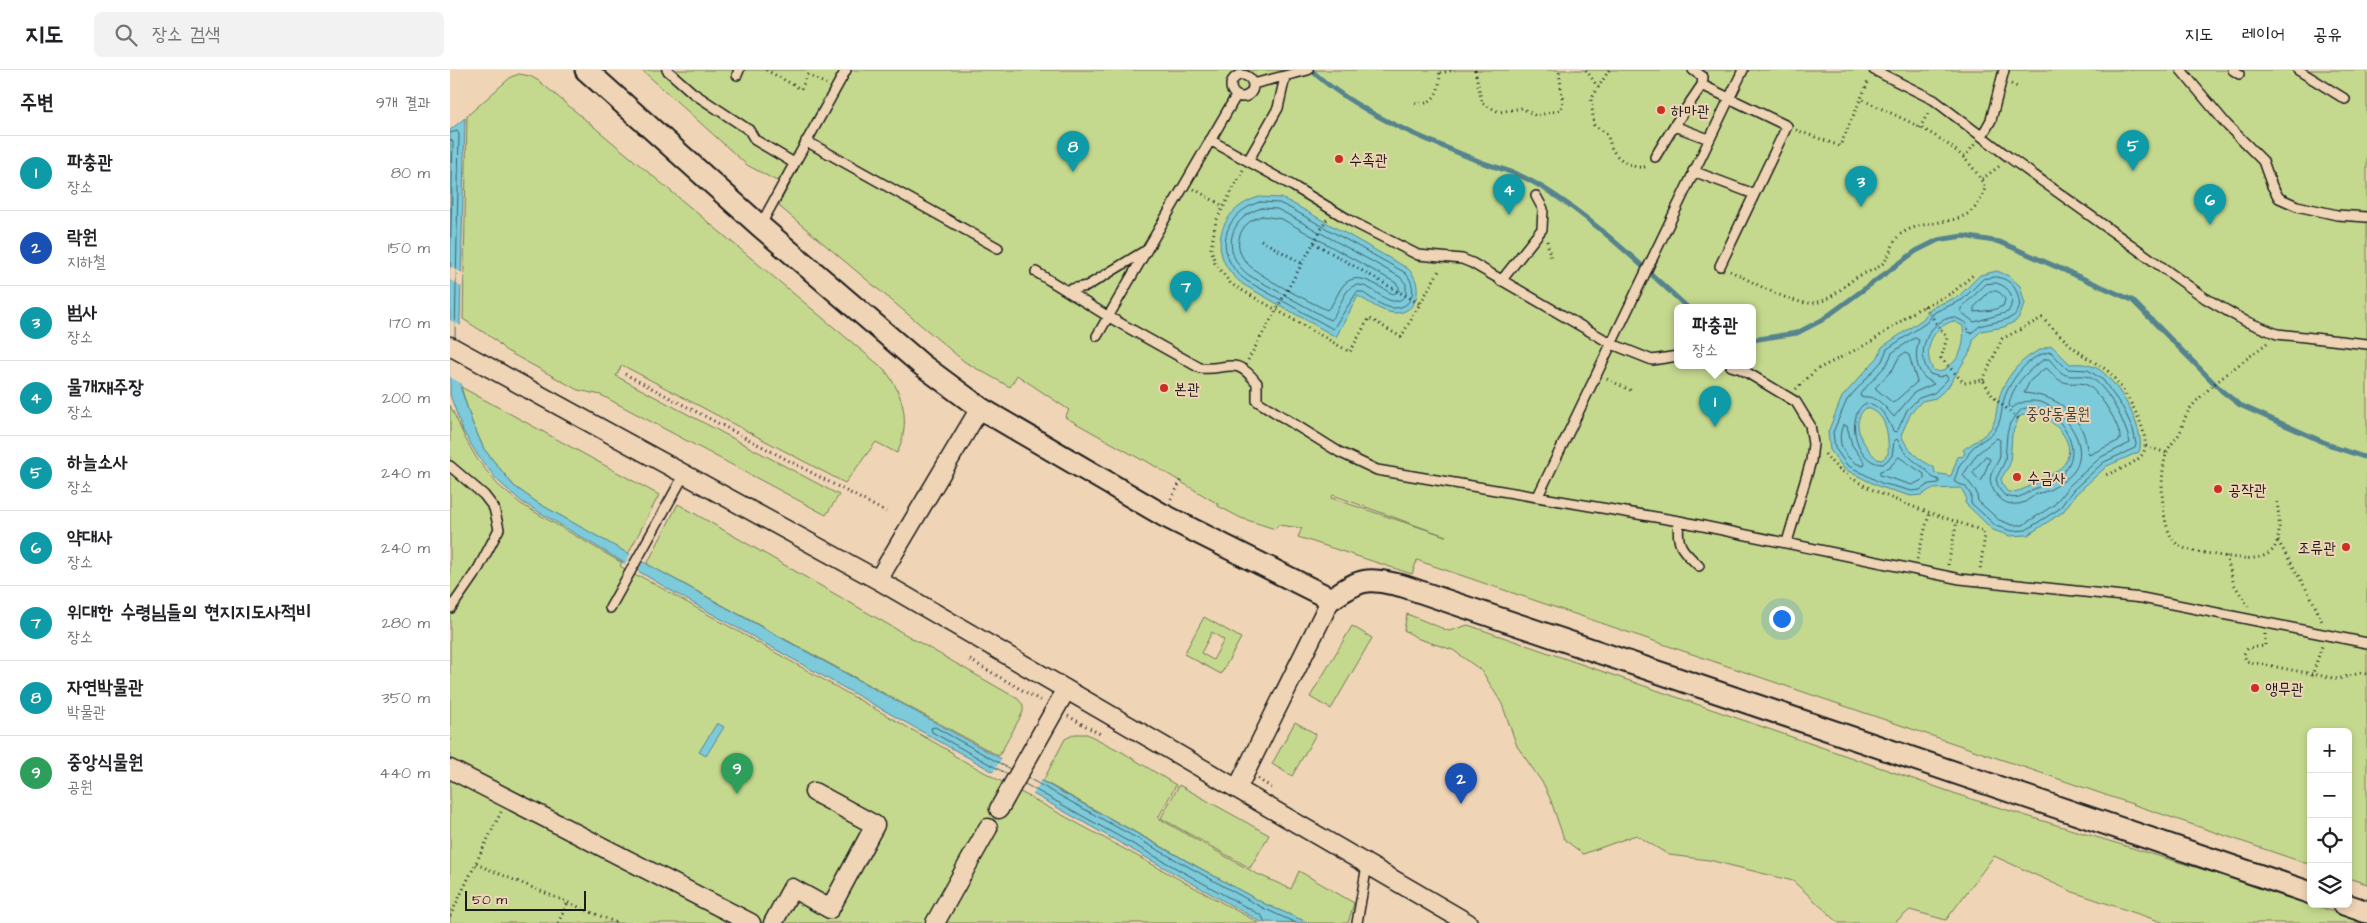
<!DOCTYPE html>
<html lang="ko">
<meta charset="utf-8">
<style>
body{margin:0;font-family:"Architects Daughter","Poor Story",sans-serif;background:#f2f2f2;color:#202124}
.controls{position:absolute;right:15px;bottom:15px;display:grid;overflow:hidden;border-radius:8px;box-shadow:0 2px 8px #0003}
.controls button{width:45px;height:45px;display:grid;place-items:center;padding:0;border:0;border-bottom:1px solid #e0e0e0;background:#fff;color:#202124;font:25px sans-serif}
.scale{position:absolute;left:15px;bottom:12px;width:121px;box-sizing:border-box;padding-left:5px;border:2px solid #1c1c1c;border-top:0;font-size:14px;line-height:18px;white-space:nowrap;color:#1c1c1c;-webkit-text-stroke:4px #efd4b6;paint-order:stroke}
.you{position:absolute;left:1331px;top:548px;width:18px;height:18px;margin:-12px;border:4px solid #fff;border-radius:50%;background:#1a73e8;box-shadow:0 0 0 8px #1a73e833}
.badge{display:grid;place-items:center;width:32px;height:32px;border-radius:50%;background:#2563eb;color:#fff;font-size:16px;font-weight:700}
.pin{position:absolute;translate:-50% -41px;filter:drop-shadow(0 1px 2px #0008)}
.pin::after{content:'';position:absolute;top:26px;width:18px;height:15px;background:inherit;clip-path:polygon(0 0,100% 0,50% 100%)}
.popup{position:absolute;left:1224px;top:234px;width:82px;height:65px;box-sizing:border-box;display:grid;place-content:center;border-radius:8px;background:#fff;filter:drop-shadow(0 1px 4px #0005);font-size:16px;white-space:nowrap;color:#757577}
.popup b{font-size:19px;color:#202124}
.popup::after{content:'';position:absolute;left:50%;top:100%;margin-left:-10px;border:10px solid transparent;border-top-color:#fff}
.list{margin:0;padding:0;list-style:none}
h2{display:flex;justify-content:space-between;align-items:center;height:65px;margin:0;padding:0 20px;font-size:21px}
h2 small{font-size:16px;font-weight:400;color:#757577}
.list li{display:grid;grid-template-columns:32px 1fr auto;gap:15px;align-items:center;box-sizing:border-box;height:75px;padding:0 20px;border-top:1px solid #e0e0e0}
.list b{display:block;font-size:19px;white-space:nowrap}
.list p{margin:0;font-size:16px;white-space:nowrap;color:#757577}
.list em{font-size:16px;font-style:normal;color:#757577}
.icon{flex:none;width:28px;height:28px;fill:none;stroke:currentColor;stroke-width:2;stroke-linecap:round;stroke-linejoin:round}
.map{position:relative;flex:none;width:1917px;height:853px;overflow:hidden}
header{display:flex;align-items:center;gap:30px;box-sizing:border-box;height:70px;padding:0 25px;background:#fff;border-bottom:1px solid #e0e0e0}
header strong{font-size:24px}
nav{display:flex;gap:28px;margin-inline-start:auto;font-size:18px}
.search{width:350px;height:45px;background:#f2f2f2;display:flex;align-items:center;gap:12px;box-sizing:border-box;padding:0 18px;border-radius:8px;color:#757577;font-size:19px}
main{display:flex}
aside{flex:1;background:#fff}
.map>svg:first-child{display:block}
</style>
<header>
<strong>지도</strong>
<div class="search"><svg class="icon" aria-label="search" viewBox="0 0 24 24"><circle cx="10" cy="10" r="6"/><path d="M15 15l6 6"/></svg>장소 검색</div>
<nav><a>지도</a><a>레이어</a><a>공유</a></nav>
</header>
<main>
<aside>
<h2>주변<small>9개 결과</small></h2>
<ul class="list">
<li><span class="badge" style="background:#0f9aa8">1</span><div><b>파충관</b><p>장소</p></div><em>80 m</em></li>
<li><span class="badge" style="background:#1a4fb4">2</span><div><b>락원</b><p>지하철</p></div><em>150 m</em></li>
<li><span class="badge" style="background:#0f9aa8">3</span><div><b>범사</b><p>장소</p></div><em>170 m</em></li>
<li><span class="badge" style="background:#0f9aa8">4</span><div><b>물개재주장</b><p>장소</p></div><em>200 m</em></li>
<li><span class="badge" style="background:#0f9aa8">5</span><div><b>하늘소사</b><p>장소</p></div><em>240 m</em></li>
<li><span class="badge" style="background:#0f9aa8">6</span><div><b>약대사</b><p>장소</p></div><em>240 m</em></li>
<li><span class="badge" style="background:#0f9aa8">7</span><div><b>위대한 수령님들의 현지지도사적비</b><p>장소</p></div><em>280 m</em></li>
<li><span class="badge" style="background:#0f9aa8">8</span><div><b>자연박물관</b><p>박물관</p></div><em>350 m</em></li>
<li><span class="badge" style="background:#2e9e5b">9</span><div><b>중앙식물원</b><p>공원</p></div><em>440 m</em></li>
</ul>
</aside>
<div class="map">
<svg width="1917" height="853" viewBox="0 0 1917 853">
<rect width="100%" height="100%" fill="#efd4b6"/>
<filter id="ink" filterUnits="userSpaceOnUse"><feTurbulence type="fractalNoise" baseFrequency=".02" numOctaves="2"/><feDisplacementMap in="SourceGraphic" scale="10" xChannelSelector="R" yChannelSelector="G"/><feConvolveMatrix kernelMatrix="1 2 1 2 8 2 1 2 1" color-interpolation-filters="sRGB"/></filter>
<g filter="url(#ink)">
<path fill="#c5d98e" stroke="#707a55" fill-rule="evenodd" d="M192 0H1917V814L1898 808V662H1861V795L975 493 967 490 962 504 848 467 852 458 828 455 825 459 791 448 768 436V434L693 389 692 390 615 347 619 340 567 305 560 317 515 292 330 137 329 134 340 114 325 110 297 95ZM1228 238H1302V296H1228ZM883 425 995 466H996L881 428Z
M69 4 80 6 89 11 435 300C454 325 461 353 447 383L426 372 395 413 172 295 166 306 389 425 376 445 151 325 128 320 55 280 44 269 13 249 17 46 61 7Z
M11 317 209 425 178 484 88 433 64 416 34 379 22 352Z
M0 335 15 368 27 389 48 415 71 434 172 493 170 496 188 507 190 506 503 683V685L809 853H0Z
M228 434 568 629 573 635V642L549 686 197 494Z
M957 544 999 561 1018 555 1521 729 1807 816 1917 853H1715L1623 822 1544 786 1496 850 1460 840 1444 853H1389L1343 811 1259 790 1219 785 1186 765 1133 784 1114 769 1101 731 1094 715 1067 676 1052 634 1032 601 1003 580 969 569 954 560Z
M754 547 791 568 771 604 734 584ZM762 562 774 570 763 590 751 583Z
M902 556 922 568 881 639 860 627Z
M845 652 866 664 842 706 822 694Z
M625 664H637L672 682 726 715 708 748 805 803 841 819 849 801 904 833 898 853H859L815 834 593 711 615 669Z
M729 715 819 765 800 798 711 748Z"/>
<path fill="#7ccada" stroke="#56848e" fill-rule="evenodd" d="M15 48 10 250 11 319 22 352 34 379 64 416 88 433 197 494 815 834 859 853 811 852 225 523 72 432 48 411 28 386 13 361 0 325V60Z
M809 127 831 128 840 132 957 198C974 212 970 244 944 243 931 242 919 232 908 226L886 267 794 215C756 188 765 140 809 127Z
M1547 201 1559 206 1570 216 1575 234 1569 247 1566 251 1554 257 1531 261 1524 268 1520 282 1498 317 1486 328 1472 331 1461 343 1451 365C1458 381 1469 390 1484 397L1485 403 1501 406 1508 386 1512 387 1515 383 1513 380C1522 373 1534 367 1541 358 1547 349 1546 338 1549 328 1556 304 1577 281 1602 276L1620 294C1630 293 1641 294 1650 300 1668 312 1697 361 1689 382L1657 396 1626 424 1613 442 1578 465 1560 466 1543 460 1515 433 1516 427 1511 418 1481 419 1472 425 1461 426 1430 417 1394 399 1380 380 1378 362 1392 327 1428 287 1432 277 1473 249 1481 238 1509 226 1530 205ZM1503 251 1513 256C1515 277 1510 292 1490 302L1483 300C1472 280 1482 258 1503 251ZM1416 338C1437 342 1439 366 1438 384L1432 390 1427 389C1414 376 1398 353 1416 338ZM1582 341C1600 347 1629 371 1615 393 1610 402 1568 425 1559 422 1554 420 1553 414 1551 409L1560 394 1562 364 1569 347Z
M267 653 274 657 256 686 249 682Z"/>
<path fill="#efd4b6" d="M0 196 14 204 11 217 0 210Z
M0 250 13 257 14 315 0 307Z
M181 483 194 490 187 503 174 495Z
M553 686 593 708 582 726 542 704Z"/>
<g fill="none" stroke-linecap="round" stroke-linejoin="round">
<path stroke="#426268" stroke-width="1" d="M0 63 7 61 9 64 5 268
M0 69 3 72 0 198
M810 132 829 133 838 137 954 202C968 214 965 239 943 238 932 237 921 228 912 222H907L883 259 797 211C763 187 770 144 810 132Z
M812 138 827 139 835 143 950 207 956 214V225C941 243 926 216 909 215 893 214 890 243 880 250L800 206C771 185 776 148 812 138Z
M812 146 832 149 946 213 949 217V221L943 224C926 216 904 196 890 220 886 227 883 235 877 240 860 232 805 205 795 191 789 183 787 174 790 165 794 154 802 149 812 146Z
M1546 207C1556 208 1564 214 1567 223 1579 253 1545 250 1530 256 1527 258 1524 261 1521 263L1518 262 1516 253 1504 247C1478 250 1464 283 1480 304L1490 307 1496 305 1498 309 1484 323 1469 328 1457 340 1447 362 1443 361C1438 349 1429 331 1414 334 1394 350 1408 395 1433 394L1442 386 1444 371 1447 369C1450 373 1452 379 1456 383 1464 393 1476 397 1482 407L1489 410V413L1479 414 1470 420 1462 421 1431 413 1397 395 1385 378 1383 362 1397 330 1432 291 1437 279 1476 253 1485 242 1512 230 1533 209Z
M1546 213C1561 217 1566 229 1558 242L1524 252 1511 242V238L1536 214Z
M1540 221C1548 220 1552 223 1555 230L1553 236 1543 240 1525 242 1524 238Z
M1465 268 1469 270C1465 282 1465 297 1474 307 1477 310 1481 311 1484 314L1465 322 1444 347C1434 336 1428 325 1411 327L1410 324 1437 294 1442 283Z
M1601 282 1617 299 1638 300 1653 310 1673 338 1683 359 1686 374 1685 378 1654 392 1623 420 1609 439 1576 460 1561 461 1546 456 1521 433V425L1515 416 1506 413 1504 410C1507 405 1508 396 1512 392 1517 388 1517 387 1520 381 1525 373 1538 369 1544 361 1552 352 1551 340 1554 329 1560 310 1580 283 1601 282Z
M1455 283 1459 285 1467 312 1443 333 1425 318 1443 299 1449 287Z
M1595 289H1599C1604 294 1609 303 1616 305 1625 308 1633 303 1643 309 1659 320 1676 354 1680 373L1651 387 1619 416 1604 435 1573 455H1562L1549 450 1528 431 1526 421 1513 405 1527 384 1547 368 1550 370C1549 376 1551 384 1549 389 1545 398 1538 404 1541 414 1545 427 1557 438 1572 433 1577 432 1581 427 1585 425 1591 422 1597 422 1603 418 1610 414 1622 406 1626 398 1637 376 1621 352 1604 339 1590 329 1576 328 1562 338L1559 336C1561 316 1579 299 1595 289Z
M1596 298C1602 302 1606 310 1614 312 1622 315 1629 311 1637 315 1649 321 1672 357 1670 370L1639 385C1636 378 1636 369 1633 362 1620 335 1602 326 1574 323L1580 311Z
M1582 336C1596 340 1608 347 1615 360 1629 383 1621 401 1598 414 1594 416 1588 417 1584 419 1575 423 1570 430 1559 427 1551 425 1548 417 1546 409L1555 391 1557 364 1560 353 1571 340Z
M1393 355 1397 356 1402 375 1415 393 1414 396C1395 392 1385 372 1393 355Z
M1536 386 1540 389 1532 410 1530 411 1523 403Z
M1449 387 1474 404V409L1462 415 1430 405V401L1439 398Z
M557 704 482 662 481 658 485 657 560 699
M578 708 813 838 846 853
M575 714 812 846 815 853"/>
<path stroke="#56848e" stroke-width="5" d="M861 0C907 43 974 69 1031 92 1044 97 1058 100 1071 106 1127 132 1192 196 1238 238
M1302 270 1347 263 1372 250 1466 181 1488 170 1513 166 1550 172 1682 230 1772 321 1790 335 1887 378 1917 388"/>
<defs>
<path id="service" d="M217 0 243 23 299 60 305 70 344 93
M1243 0 1253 7 1252 15 1224 56 1259 69
M1424 0 1484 30 1560 88 1755 228 1795 251 1827 264 1917 274
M1731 0 1777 55 1813 91 1822 116 1829 128 1847 136 1887 145 1917 147
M1783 0 1789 4
M1848 0 1895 29
M781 16a11 11 0 1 1 22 0a11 11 0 1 1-22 0Z
M287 5 289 0
M803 14 858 0
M1252 15 1337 56 1270 196
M1532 66 1541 50 1554 0
M760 70 843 116 901 151 968 185 1012 189 1022 193 1162 274 1202 290 1228 286
M356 71 548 178
M1205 87 1224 56
M798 91 828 38 835 7
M1243 101 1304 124
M310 156 396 0
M586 202 659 247 750 298C778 301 784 284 807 313V331L889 382 927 400 1229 451 1510 509 1692 528 1917 573
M1051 211 1092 159 1093 139 1086 126
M617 220 637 216 693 182
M647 266 786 26
M1281 296 1291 299 1346 332 1360 355 1363 374 1361 391 1337 472
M0 396 34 425 44 438 49 459 28 499 1 538
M1088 426 1293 0
M1229 451C1226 476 1232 480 1249 496
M160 538 234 405
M907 853 917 795"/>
<path id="minor" d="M0 276 428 510 1018 853
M428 510 530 338
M0 699 301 853
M787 719 881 529
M549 739 616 620
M323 853 342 818 380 839 425 755 364 722
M485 853 538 758"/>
<path id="tertiary" d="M136 0 310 156 472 295 530 338 713 445 881 529C913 507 916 508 953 516L1861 823
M1894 834 1917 842"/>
</defs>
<use href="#service" stroke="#1c1c1c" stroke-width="12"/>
<use href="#minor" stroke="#1c1c1c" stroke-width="21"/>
<use href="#tertiary" stroke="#1c1c1c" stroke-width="25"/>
<path stroke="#1c1c1c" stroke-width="3" stroke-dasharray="1 4" stroke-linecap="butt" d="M316 0 351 19 358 5 376 14
M1025 0 1032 33 1049 42 1072 38 1086 46 1110 40 1113 35 1109 0
M1136 0 1148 17
M1159 0 1141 29 1144 55C1148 58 1154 61 1157 65 1160 70 1160 76 1163 80 1167 90 1188 101 1197 96
M990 3 1005 0
M1561 14 1570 18
M965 33C985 38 992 16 989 0
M1470 58 1479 41
M1346 60 1390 76 1419 10
M1514 87 1525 74
M793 100 766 151 761 179 765 193 781 214 900 282 919 248 951 267 990 199
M1532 109 1551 95
M744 119 773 136
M811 170 853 194
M1097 171 1101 190
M864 173 970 234
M1280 201C1300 210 1339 234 1361 233 1381 232 1391 217 1407 207 1415 202 1427 200 1433 193 1443 183 1441 169 1454 162 1483 145 1523 162 1535 118 1514 70 1455 51 1411 29
M1474 236 1497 268 1491 288 1514 313 1533 310 1543 327 1570 350
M1817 273C1792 293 1763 312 1742 336 1736 343 1734 351 1731 360 1728 368 1720 374 1717 382 1709 401 1710 459 1726 473 1736 482 1753 482 1766 485 1817 493 1836 490 1827 432
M798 290 877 149
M175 304 436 442
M1157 309 1182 321
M1533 310 1552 269 1592 248C1607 262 1622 278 1639 289 1647 294 1654 297 1661 304 1673 318 1707 369 1691 386 1682 396 1665 401 1653 406
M1346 319 1366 300 1421 272 1467 240 1502 223 1523 205
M1696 376 1716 383
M1375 384C1399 421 1490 445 1533 461L1535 465 1530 500
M721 429 732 409
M1828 471 1862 529 1873 554
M1776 486 1784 514 1799 538
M1467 489 1480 441
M1498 495 1507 451
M1815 564V576L1798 578 1794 584 1796 591 1888 609 1910 603 1917 604
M520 590 593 632
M1862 606 1872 576
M618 646 650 664
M808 709 824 719
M26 794 167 853
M0 846 51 742
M108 853 118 832"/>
<use href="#service" stroke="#efd4b6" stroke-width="9"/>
<use href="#minor" stroke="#efd4b6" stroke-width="18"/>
<use href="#tertiary" stroke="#efd4b6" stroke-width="21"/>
</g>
</g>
<g fill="#c8321e" stroke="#efd4b6" stroke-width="2">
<circle cx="1211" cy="40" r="5"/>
<circle cx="889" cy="89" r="5"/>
<circle cx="714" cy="318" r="5"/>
<circle cx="1567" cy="407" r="5"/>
<circle cx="1768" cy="419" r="5"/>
<circle cx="1896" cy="477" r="5"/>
<circle cx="1805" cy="618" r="5"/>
</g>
<g text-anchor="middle" stroke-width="4" stroke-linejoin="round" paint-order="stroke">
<g font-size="16" fill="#1c1c1c" stroke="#efd4b6" text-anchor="start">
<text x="1221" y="46">하마관</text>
<text x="899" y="95">수족관</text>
<text x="724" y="324">본관</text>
<text x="1577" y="413">수금사</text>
<text x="1778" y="425">공작관</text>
<text x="1886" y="483" text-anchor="end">조류관</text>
<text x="1815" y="624">앵무관</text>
</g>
<g font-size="16" fill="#3e4233" stroke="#efd4b6">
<text x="1608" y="349">중앙동물원</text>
</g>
</g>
</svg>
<div class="controls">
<button>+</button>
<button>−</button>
<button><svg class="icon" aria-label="locate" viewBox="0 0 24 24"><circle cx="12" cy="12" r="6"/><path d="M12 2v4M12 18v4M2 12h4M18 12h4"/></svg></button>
<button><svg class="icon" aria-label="layers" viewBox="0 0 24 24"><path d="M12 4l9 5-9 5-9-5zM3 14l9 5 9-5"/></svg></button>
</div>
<div class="scale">50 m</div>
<div class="you"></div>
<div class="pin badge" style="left:1265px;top:357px;background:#0f9aa8">1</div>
<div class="popup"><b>파충관</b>장소</div>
<div class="pin badge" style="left:1011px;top:734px;background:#1a4fb4">2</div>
<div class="pin badge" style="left:1411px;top:137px;background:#0f9aa8">3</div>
<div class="pin badge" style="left:1059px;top:145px;background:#0f9aa8">4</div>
<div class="pin badge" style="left:1683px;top:101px;background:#0f9aa8">5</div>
<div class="pin badge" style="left:1760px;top:155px;background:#0f9aa8">6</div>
<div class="pin badge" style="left:736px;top:242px;background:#0f9aa8">7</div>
<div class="pin badge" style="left:623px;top:102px;background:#0f9aa8">8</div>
<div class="pin badge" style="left:287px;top:724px;background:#2e9e5b">9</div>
</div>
</main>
